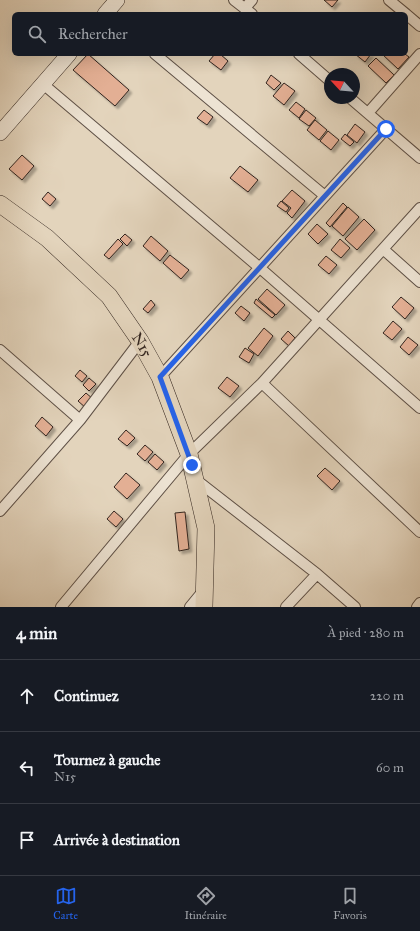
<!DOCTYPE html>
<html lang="fr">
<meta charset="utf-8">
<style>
body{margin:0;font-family:"IM FELL Great Primer",serif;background:#20242c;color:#f1f3f6}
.compass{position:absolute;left:324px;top:68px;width:36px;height:36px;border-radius:50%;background:#171b24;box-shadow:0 4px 16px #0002;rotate:296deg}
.stop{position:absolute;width:12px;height:12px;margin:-9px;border:3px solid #2563eb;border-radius:50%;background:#fff}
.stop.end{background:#2563eb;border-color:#fff;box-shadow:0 1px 4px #0008}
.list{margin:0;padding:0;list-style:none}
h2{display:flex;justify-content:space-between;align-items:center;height:52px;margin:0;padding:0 16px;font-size:17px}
h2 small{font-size:13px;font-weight:400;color:#9ea1a6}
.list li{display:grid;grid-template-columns:26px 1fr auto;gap:12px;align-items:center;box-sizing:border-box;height:72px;padding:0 16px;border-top:1px solid #363941}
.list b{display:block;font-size:15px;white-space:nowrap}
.list p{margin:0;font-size:13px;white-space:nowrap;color:#9ea1a6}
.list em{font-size:13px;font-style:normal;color:#9ea1a6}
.icon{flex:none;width:22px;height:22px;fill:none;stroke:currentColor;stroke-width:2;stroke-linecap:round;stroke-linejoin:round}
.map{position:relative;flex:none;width:420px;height:607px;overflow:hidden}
.search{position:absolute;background:#171b24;box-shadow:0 4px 16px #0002;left:12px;right:12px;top:12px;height:44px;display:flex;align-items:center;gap:10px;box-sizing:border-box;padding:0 14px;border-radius:6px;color:#9ea1a6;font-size:15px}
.sheet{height:268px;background:#171b24}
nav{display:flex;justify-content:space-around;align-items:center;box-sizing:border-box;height:56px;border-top:1px solid #363941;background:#171b24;font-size:11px;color:#9ea1a6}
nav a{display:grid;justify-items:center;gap:2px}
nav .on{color:#2563eb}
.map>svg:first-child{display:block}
</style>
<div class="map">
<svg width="420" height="607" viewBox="0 0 420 607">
<defs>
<filter id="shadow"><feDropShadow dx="3" dy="3" stdDeviation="1" flood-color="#0004"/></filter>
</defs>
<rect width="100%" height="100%" fill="#e3d4bc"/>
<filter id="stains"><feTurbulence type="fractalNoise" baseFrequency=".005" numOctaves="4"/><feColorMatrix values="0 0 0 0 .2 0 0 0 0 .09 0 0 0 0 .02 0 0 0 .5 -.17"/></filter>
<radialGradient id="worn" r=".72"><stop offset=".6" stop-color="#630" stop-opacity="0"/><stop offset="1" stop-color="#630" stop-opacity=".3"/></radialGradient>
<path fill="#e3af94" stroke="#31241e" filter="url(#shadow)" d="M324 0H338L332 7Z
M88 54 129 90 115 106 73 70Z
M215 54H220L228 61 221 70 209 61Z
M355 54H371L365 62Z
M382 54H405L409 57 398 69Z
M376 58 394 75 386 83 368 66Z
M271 75 281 83 274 90 266 83Z
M284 83 295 91 284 105 273 96Z
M296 102 305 109 299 118 289 110Z
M204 110 213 117 207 125 197 118Z
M306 110 316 118 309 126 299 119Z
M315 120 327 130 319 140 307 130Z
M355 124 365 132 357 143 347 135Z
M328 131 339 140 331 150 320 141Z
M345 134 354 142 350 146 341 139Z
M22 155 34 166 22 180 9 169Z
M240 166 258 180 248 192 230 178Z
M292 190 305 201 292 218 287 213 291 208 282 201Z
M48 192 56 199 50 206 42 199Z
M281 201 289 208 286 212 277 206Z
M343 203 347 207 330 227 326 223Z
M348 207 359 217 343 236 332 226Z
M364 219 375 230 357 250 345 239Z
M317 224 328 234 318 244 308 234Z
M125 234 132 240 127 246 120 239Z
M151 236 168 251 160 261 143 246Z
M118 239 123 244 109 259 104 255Z
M340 239 350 248 341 258 331 250Z
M170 255 189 270 181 279 163 263Z
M326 256 337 265 329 274 318 265Z
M267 289 285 305 276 315 258 299Z
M401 297 414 308 405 319 392 307Z
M256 299 275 315 272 318 254 303Z
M151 300 155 305 148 313 143 309Z
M241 306 250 313 244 321 235 313Z
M393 321 402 329 392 340 383 333Z
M264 328 273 336 258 356 248 348Z
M288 331 295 338 289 346 281 339Z
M408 337 418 345 409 355 400 347Z
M245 348 254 354 249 363 239 357Z
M80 370 87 376 82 382 75 376Z
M227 377 239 386 230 397 218 388Z
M89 378 96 384 89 391 83 385Z
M86 393 93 399 86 408 78 401Z
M42 417 53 427 46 436 35 426Z
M126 430 135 438 127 446 118 439Z
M145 445 153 452 145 461 137 454Z
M155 454 164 462 157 470 148 462Z
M325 468 340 481 332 490 317 476Z
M126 473 140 485 127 499 114 487Z
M114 511 123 519 116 527 107 519Z
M185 512 189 549 179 551 175 513Z"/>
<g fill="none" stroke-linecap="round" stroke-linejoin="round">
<defs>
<path id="street" d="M234 0 252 14
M389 0 406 14
M245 8 252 0
M406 14 420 26
M155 54 325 196
M299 54 330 81
M43 84 260 268 420 408
M350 98 420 158
M368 113 420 54
M383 249 420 282
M0 350 80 420
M160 377 386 129
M262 383 420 532
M195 479 317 574 355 607
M0 511 80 420 140 341
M61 607 189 454 262 383 420 208
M190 607 204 590
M286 607 317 574
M417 607 420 603"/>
<path id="secondary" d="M105 14 117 0
M0 133 69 54"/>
<g id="primary">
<path id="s1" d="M0 204 47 238 109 296 140 341 160 377 189 454 206 528 204 607"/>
</g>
</defs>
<use href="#street" stroke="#5e5046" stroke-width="12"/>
<use href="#secondary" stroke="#31241e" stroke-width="16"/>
<use href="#primary" stroke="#31241e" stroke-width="18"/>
<use href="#street" stroke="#ede3d3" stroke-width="10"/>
<use href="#secondary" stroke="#ede3d3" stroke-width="15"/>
<use href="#primary" stroke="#e3d4bc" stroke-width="17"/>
</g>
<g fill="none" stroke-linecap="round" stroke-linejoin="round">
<path stroke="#2563eb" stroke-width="5" d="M192 465 160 377 386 129"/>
</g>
<g text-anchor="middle" stroke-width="4" stroke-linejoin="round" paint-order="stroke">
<g font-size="15" fill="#31241e" stroke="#ede3d3">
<text dy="5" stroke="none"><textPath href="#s1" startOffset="202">N15</textPath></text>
</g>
</g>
<rect width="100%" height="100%" filter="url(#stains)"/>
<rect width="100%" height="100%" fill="url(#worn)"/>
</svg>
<svg class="compass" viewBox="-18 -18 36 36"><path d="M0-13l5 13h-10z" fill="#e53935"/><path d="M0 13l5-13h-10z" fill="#9ea1a6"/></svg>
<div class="stop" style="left:386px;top:129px"></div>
<div class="stop end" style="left:192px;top:465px"></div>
<div class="search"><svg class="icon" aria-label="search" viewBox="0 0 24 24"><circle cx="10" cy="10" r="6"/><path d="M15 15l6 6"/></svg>Rechercher</div>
</div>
<section class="sheet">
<h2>4 min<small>À pied · 280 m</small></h2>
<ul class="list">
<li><svg class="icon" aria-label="ahead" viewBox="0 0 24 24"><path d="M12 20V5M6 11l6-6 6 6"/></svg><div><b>Continuez</b></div><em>220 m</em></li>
<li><svg class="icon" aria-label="left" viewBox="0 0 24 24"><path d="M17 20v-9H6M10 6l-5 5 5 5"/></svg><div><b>Tournez à gauche</b><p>N15</p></div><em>60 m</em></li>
<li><svg class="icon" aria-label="arrive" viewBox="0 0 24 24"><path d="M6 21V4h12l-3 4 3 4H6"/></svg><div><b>Arrivée à destination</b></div></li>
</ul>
</section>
<nav>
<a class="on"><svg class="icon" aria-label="map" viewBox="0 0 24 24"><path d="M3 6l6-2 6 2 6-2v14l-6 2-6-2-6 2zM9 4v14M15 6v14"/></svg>Carte</a>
<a><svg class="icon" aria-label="directions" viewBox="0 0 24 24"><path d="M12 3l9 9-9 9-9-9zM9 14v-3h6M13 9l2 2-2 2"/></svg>Itinéraire</a>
<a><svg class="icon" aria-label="saved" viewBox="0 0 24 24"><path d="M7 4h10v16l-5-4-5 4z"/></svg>Favoris</a>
</nav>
